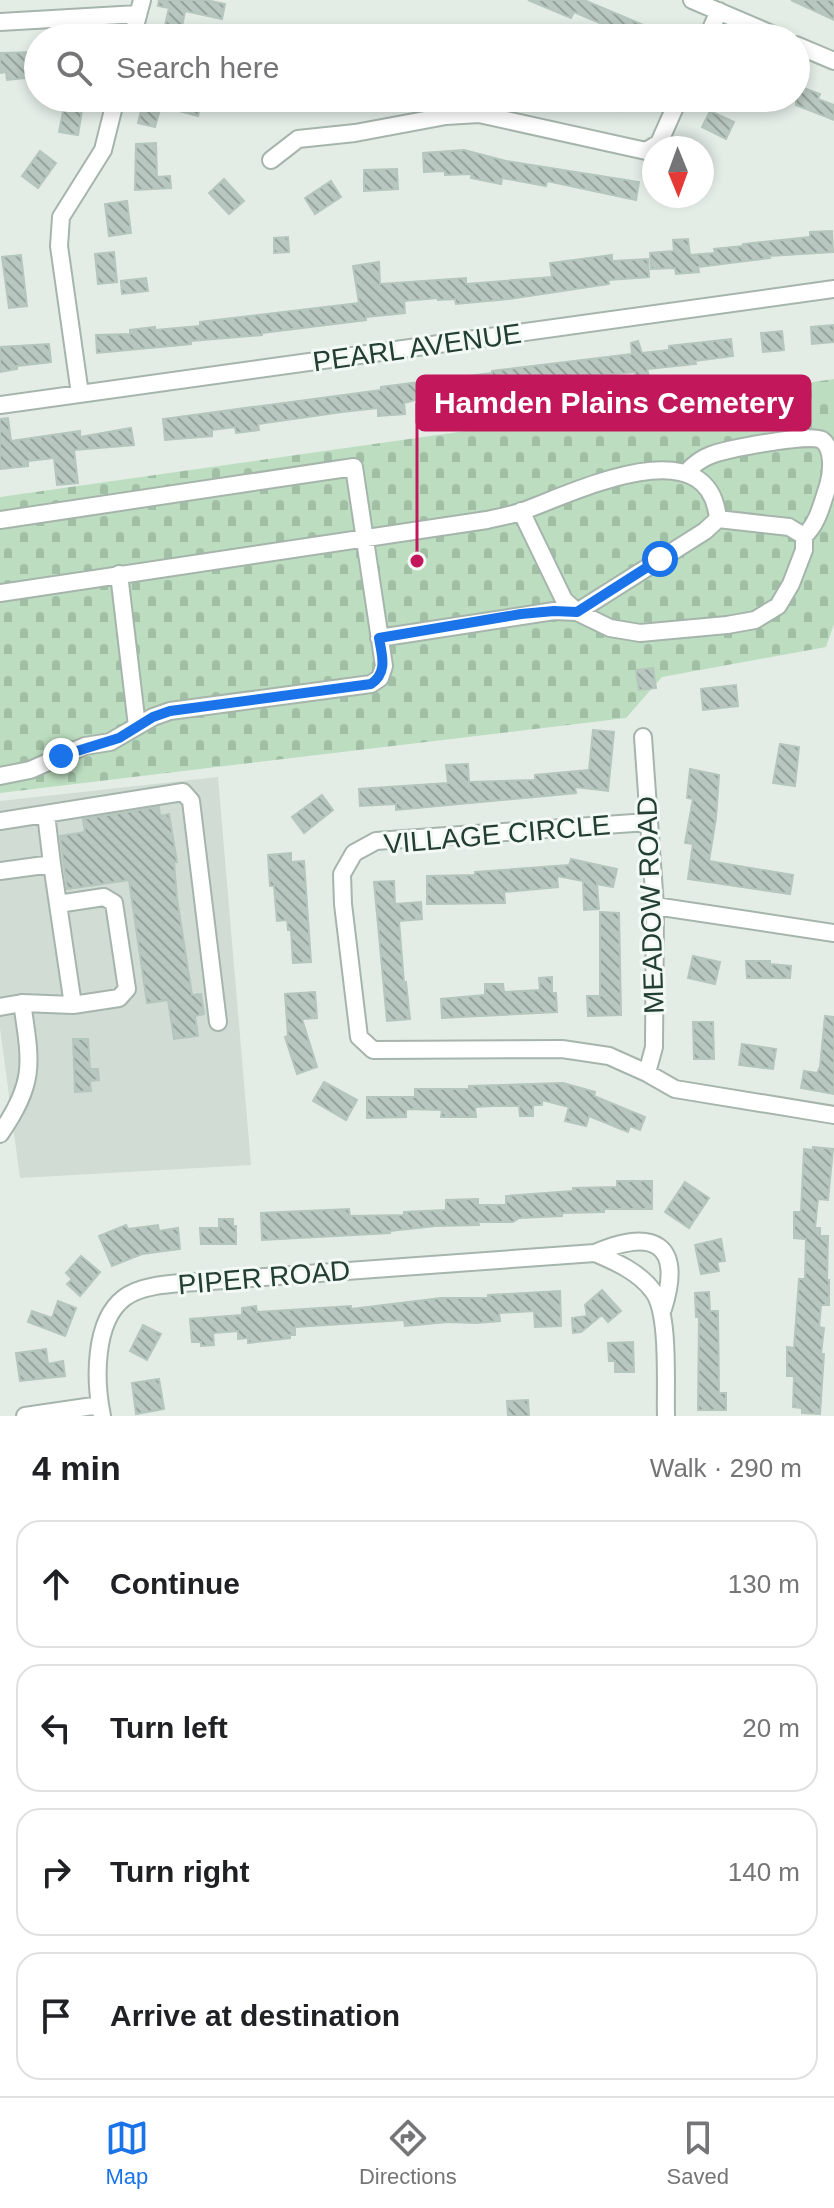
<!DOCTYPE html>
<meta charset="utf-8">
<style>
body{margin:0;font-family:Arial,sans-serif;background:#f2f2f2;color:#202124}
.compass{position:absolute;left:642px;top:136px;width:72px;height:72px;border-radius:50%;background:#fff;box-shadow:0 4px 12px #0003;rotate:179deg}
.stop{position:absolute;width:24px;height:24px;margin:-18px;border:6px solid #1a73e8;border-radius:50%;background:#fff}
.stop.end{background:#1a73e8;border-color:#fff;box-shadow:0 2px 8px #0008}
.list{margin:0;padding:0;list-style:none}
h2{display:flex;justify-content:space-between;align-items:center;height:104px;margin:0;padding:0 32px;font-size:34px}
h2 small{font-size:26px;font-weight:400;color:#757577}
.list li{display:grid;grid-template-columns:52px 1fr auto;gap:24px;align-items:center;box-sizing:border-box;height:128px;margin:0 16px 16px;padding:0 16px;border:2px solid #e0e0e0;border-radius:24px}
.list b{display:block;font-size:30px;white-space:nowrap}
.list em{font-size:26px;font-style:normal;color:#757577}
.icon{flex:none;width:44px;height:44px;fill:none;stroke:currentColor;stroke-width:2;stroke-linecap:round;stroke-linejoin:round}
.map{position:relative;flex:none;width:834px;height:1416px;overflow:hidden}
.search{position:absolute;background:#fff;box-shadow:0 4px 12px #0003;left:24px;right:24px;top:24px;height:88px;display:flex;align-items:center;gap:20px;box-sizing:border-box;padding:0 28px;border-radius:44px;color:#757577;font-size:30px}
.sheet{height:680px;background:#fff}
nav{display:flex;justify-content:space-around;align-items:center;box-sizing:border-box;height:112px;border-top:2px solid #e0e0e0;background:#fff;font-size:22px;color:#757577}
nav a{display:grid;justify-items:center;gap:4px}
nav .on{color:#1a73e8}
.map>svg:first-child{display:block}
</style>
<div class="map">
<svg width="834" height="1416" viewBox="0 0 834 1416">
<defs>
<pattern id="cemetery-stones" width="16" height="16" patternUnits="userSpaceOnUse" patternTransform="scale(2)"><rect width="16" height="16" fill="#bcddbf"/><path d="M2 7V4a2 2 0 0 1 4 0v3zM10 15v-3a2 2 0 0 1 4 0v3z" fill="#a1bfa5"/></pattern>
<pattern id="building-back-hatch" width="6" height="6" patternUnits="userSpaceOnUse" patternTransform="scale(2)"><rect width="6" height="6" fill="#b8c7bf"/><path d="M-1 5l2 2M0 0l6 6M5-1l2 2" fill="none" stroke="#95a39c"/></pattern>
</defs>
<rect width="100%" height="100%" fill="#e3ede6"/>
<path fill="#d1dcd5" d="M218 777 251 1165 20 1178 0 1028V801Z"/>
<path fill="url(#cemetery-stones)" d="M834 379V624L826 647 662 677 626 718 0 793V497Z"/>
<path fill="url(#building-back-hatch)" stroke="#b5c6bc" stroke-width="2" d="M159 0H206L225 4 222 19 185 11 180 37 163 34 169 8 158 6Z
M528 0H584L674 38H613L616 30 574 12 571 18Z
M791 0H834V20Z
M38 52V70H35V77L7 80 6 72 0 73V53Z
M796 85 820 94 818 99 834 105V120L796 105Z
M144 98H184L201 103 198 116 161 106 155 127 138 123Z
M589 98H625L623 111 588 104Z
M64 107 82 110 78 135 59 132Z
M710 111 734 122 726 139 702 127Z
M156 143 157 177 170 176 171 188 135 190 136 144Z
M464 150 506 161 639 182 636 200 547 181 546 186 502 178 501 184 471 178 472 174 445 175V171L424 172 423 153Z
M40 151 56 163 38 188 22 176Z
M397 169 398 189 364 191V170Z
M224 179 244 201 229 214 209 193Z
M331 181 341 197 315 214 305 198Z
M127 201 131 233 109 236 105 204Z
M832 231 833 252 769 256 770 258 698 267 699 272 676 274 675 268 651 269 650 253 674 251 673 240 688 239 690 255 715 253 714 249 744 246 743 244 810 237V232Z
M288 237 289 252 274 253V238Z
M114 252 117 282 98 284 95 254Z
M21 255 27 306 9 308 2 257Z
M612 255V261L648 259 649 277 608 280 609 284 509 299 456 304 455 299 438 300V298L404 301 405 313 366 317V320L262 333V335L191 341V344L97 353 96 335 130 334V330L155 327V330L200 326V322L359 303 353 266 379 262 380 284 466 278V284L552 277 550 263Z
M146 278 148 291 122 294 121 281Z
M834 325V342L812 344 811 327Z
M782 331 784 350 763 352 761 333Z
M731 339 733 356 695 361 696 364 647 369 651 383 649 388 645 390 637 386 635 372 586 377 587 384 562 387 565 415 553 416 550 395 525 398 527 420 511 421 509 389 415 400 404 403 405 414 378 416V408L342 412 258 424 259 430 236 433 235 427 212 430V436L165 440 163 419 381 390V387L492 373V371L632 354 631 343 638 341 642 353 669 350V346Z
M49 344 51 362 17 366V369L0 372V347Z
M8 418 11 441 80 431V437L131 428 134 445 74 450 78 483 57 485 54 458 28 461V466L0 469V419Z
M653 668 656 688 639 690 636 670Z
M736 685 738 706 703 710 701 689Z
M593 730 614 732 608 791 575 787 576 793 396 810V804L360 806 359 789 448 783 446 765 468 764 469 782 535 780V775L589 770Z
M780 744 799 747 795 786 773 783Z
M690 769 719 775 716 818 709 861 793 875 790 894 688 879 693 844 685 843 693 799 687 798Z
M322 795 333 810 304 833 292 817Z
M159 807 160 816 169 814 177 862H174L177 899 192 995 201 994 204 1014 195 1016 198 1036 174 1039 168 1000 147 1003 129 880 67 889 60 836 85 832 83 819Z
M291 853V862L304 861 311 962 293 963 291 930H288L287 920 277 921 274 886H270L268 855Z
M571 859 617 869 613 887 597 884 599 909 584 910 583 881 557 876 558 887 504 892 505 903 427 904V876L475 875V872L569 865Z
M394 881 395 904 421 902 422 919 399 921 404 983 406 982 410 1019 387 1021 374 882Z
M600 912 619 913 621 1015 588 1016 587 996H600Z
M693 956 720 962 715 984 688 978Z
M746 961H770V964L791 966 790 978H747Z
M552 977V993H556L557 1012 442 1018 441 999 485 995V984H503L504 992 540 990 539 978Z
M315 992 317 1018 302 1019 317 1067 297 1074 285 1037 288 1036 285 994Z
M825 1016 834 1017V1094L801 1088 804 1071 817 1073 820 1067Z
M693 1022H713L714 1059H694Z
M73 1039H88L90 1069H98L99 1080 90 1081 91 1091 75 1092Z
M742 1044 776 1049 773 1069 739 1065Z
M324 1082 357 1100 346 1120 313 1101Z
M563 1083 595 1092 594 1096 645 1117 640 1130 630 1126 628 1132 589 1116 586 1126 565 1121 569 1107 542 1100V1105H533V1116H520L519 1106H493L475 1107 476 1117H441L442 1110 406 1109V1117L367 1118V1097H415V1089H469V1086Z
M813 1147 833 1149 828 1200 818 1199 815 1228H820V1236H828L827 1280H829V1305H821L819 1327 824 1328 821 1354H824L820 1414 802 1413V1408L793 1407 794 1376H787V1347L794 1348 799 1279H805L806 1239 794 1238V1212H801L804 1149 813 1150Z
M617 1181H652V1209H604V1212L562 1213V1216L519 1218 513 1222H478L479 1225 435 1226 390 1231V1233L262 1240 261 1213 349 1209 350 1216 404 1215V1212L446 1210V1200L478 1199V1205H506V1196L573 1191V1188L617 1187Z
M685 1182 709 1198 689 1228 665 1212Z
M219 1219H233V1226H236V1244H201L200 1228H219Z
M126 1225 128 1229 158 1225 159 1231 178 1228 180 1249 142 1254 112 1266 99 1236Z
M721 1239 725 1261 717 1262 719 1271 701 1274 695 1245Z
M81 1256 100 1272 80 1296 67 1284 72 1279 66 1273Z
M602 1290 621 1311 608 1322 602 1315 581 1332 573 1333 572 1318 587 1316 585 1305Z
M560 1291 561 1326 535 1327 534 1311 499 1313 500 1321 476 1323 448 1322 405 1326 404 1320 295 1327V1335H290V1338L248 1343V1338L238 1339V1331L213 1333 214 1345 201 1346V1342H192L190 1319 242 1315V1308L256 1306 257 1312 351 1306V1309L441 1298H488V1295Z
M709 1292 710 1311H718L719 1393H726V1410H698L699 1317H696L695 1293Z
M58 1301 76 1308 65 1336 28 1322 32 1311 52 1318Z
M143 1325 161 1334 147 1360 130 1351Z
M633 1342 634 1372H615V1361H609L608 1343Z
M46 1349 48 1364 63 1361 65 1376 20 1381 16 1353Z
M159 1379 164 1409 136 1414 132 1383Z
M528 1400 529 1416H508L507 1401Z"/>
<g fill="none" stroke-linecap="round" stroke-linejoin="round">
<defs>
<path id="minor" d="M692 0 781 38
M0 22 138 14
M132 38 142 0
M707 38 719 11
M796 45 834 61
M271 160 298 139 355 133 446 116 479 114 646 151 659 143 679 98
M80 394 59 246 61 217 103 150 116 98
M0 405 834 289
M686 473C693 465 700 459 711 455 728 449 808 433 822 440 834 449 832 472 828 486 822 503 818 524 804 536
M0 520 354 467 384 666 380 678 371 684 170 711 153 717 110 742 85 746 30 770 0 776
M119 574 137 726
M0 593 487 520C500 517 512 515 523 511 571 494 709 424 718 519L705 531 577 612 564 600 521 511
M379 638 554 611 577 612 610 628 640 633 727 625 755 620 778 606 791 584 804 550V536L789 527 718 519
M643 737 655 906 654 1047 647 1073
M46 814 52 864
M0 821 183 792 191 801 218 1022
M648 822 376 841 354 853 342 874 343 904 359 1037 373 1050 562 1049 609 1056 647 1073 675 1089 834 1115
M0 871 52 864 73 1005 22 1003 0 1007
M58 904 104 897 114 903 127 989 119 998 73 1005
M655 906 834 933
M0 1134C36 1082 31 1063 22 1003
M595 1253C653 1228 684 1243 663 1309
M25 1416 100 1405
M102 1416C95 1382 93 1322 124 1298 142 1284 174 1284 196 1282L595 1253C616 1262 639 1272 653 1291 670 1313 665 1386 666 1416"/>
</defs>
<use href="#minor" stroke="#a6b5ac" stroke-width="20"/>
<use href="#minor" stroke="#fff" stroke-width="16"/>
</g>
<g fill="none" stroke-linecap="round" stroke-linejoin="round">
<path stroke="#1a73e8" stroke-width="10" d="M61 756 119 738 153 717 170 711 371 684C388 672 382 656 379 638L521 614 554 611 577 612 660 559"/>
</g>
<g text-anchor="middle" stroke-width="6" stroke-linejoin="round" paint-order="stroke">
<g font-size="28" fill="#233e32" stroke="#f3f9f5">
<text transform="translate(417 347) rotate(-8)" y="10">PEARL AVENUE</text>
<text transform="translate(497 834) rotate(-5)" y="10">VILLAGE CIRCLE</text>
<text transform="translate(650 905) rotate(-92)" y="10">MEADOW ROAD</text>
<text transform="translate(264 1277) rotate(-5)" y="10">PIPER ROAD</text>
</g>
</g>
<path fill="none" stroke="#c2185b" stroke-width="3" d="M417 561L417 403"/>
<circle fill="#c2185b" stroke="#f3f9f5" stroke-width="3" cx="417" cy="561" r="8"/>
<rect fill="#c2185b" stroke="#c2185b" stroke-width="3" x="417" y="376" width="393" height="54" rx="8"/>
<g font-size="30" text-anchor="middle" font-weight="bold" fill="#fff">
<text x="614" y="413">Hamden Plains Cemetery</text>
</g>
</svg>
<svg class="compass" viewBox="-18 -18 36 36"><path d="M0-13l5 13h-10z" fill="#e53935"/><path d="M0 13l5-13h-10z" fill="#757577"/></svg>
<div class="stop" style="left:660px;top:559px"></div>
<div class="stop end" style="left:61px;top:756px"></div>
<div class="search"><svg class="icon" aria-label="search" viewBox="0 0 24 24"><circle cx="10" cy="10" r="6"/><path d="M15 15l6 6"/></svg>Search here</div>
</div>
<section class="sheet">
<h2>4 min<small>Walk · 290 m</small></h2>
<ul class="list">
<li><svg class="icon" aria-label="ahead" viewBox="0 0 24 24"><path d="M12 20V5M6 11l6-6 6 6"/></svg><div><b>Continue</b></div><em>130 m</em></li>
<li><svg class="icon" aria-label="left" viewBox="0 0 24 24"><path d="M17 20v-9H6M10 6l-5 5 5 5"/></svg><div><b>Turn left</b></div><em>20 m</em></li>
<li><svg class="icon" aria-label="right" viewBox="0 0 24 24"><path d="M7 20v-9h11M14 6l5 5-5 5"/></svg><div><b>Turn right</b></div><em>140 m</em></li>
<li><svg class="icon" aria-label="arrive" viewBox="0 0 24 24"><path d="M6 21V4h12l-3 4 3 4H6"/></svg><div><b>Arrive at destination</b></div></li>
</ul>
</section>
<nav>
<a class="on"><svg class="icon" aria-label="map" viewBox="0 0 24 24"><path d="M3 6l6-2 6 2 6-2v14l-6 2-6-2-6 2zM9 4v14M15 6v14"/></svg>Map</a>
<a><svg class="icon" aria-label="directions" viewBox="0 0 24 24"><path d="M12 3l9 9-9 9-9-9zM9 14v-3h6M13 9l2 2-2 2"/></svg>Directions</a>
<a><svg class="icon" aria-label="saved" viewBox="0 0 24 24"><path d="M7 4h10v16l-5-4-5 4z"/></svg>Saved</a>
</nav>
